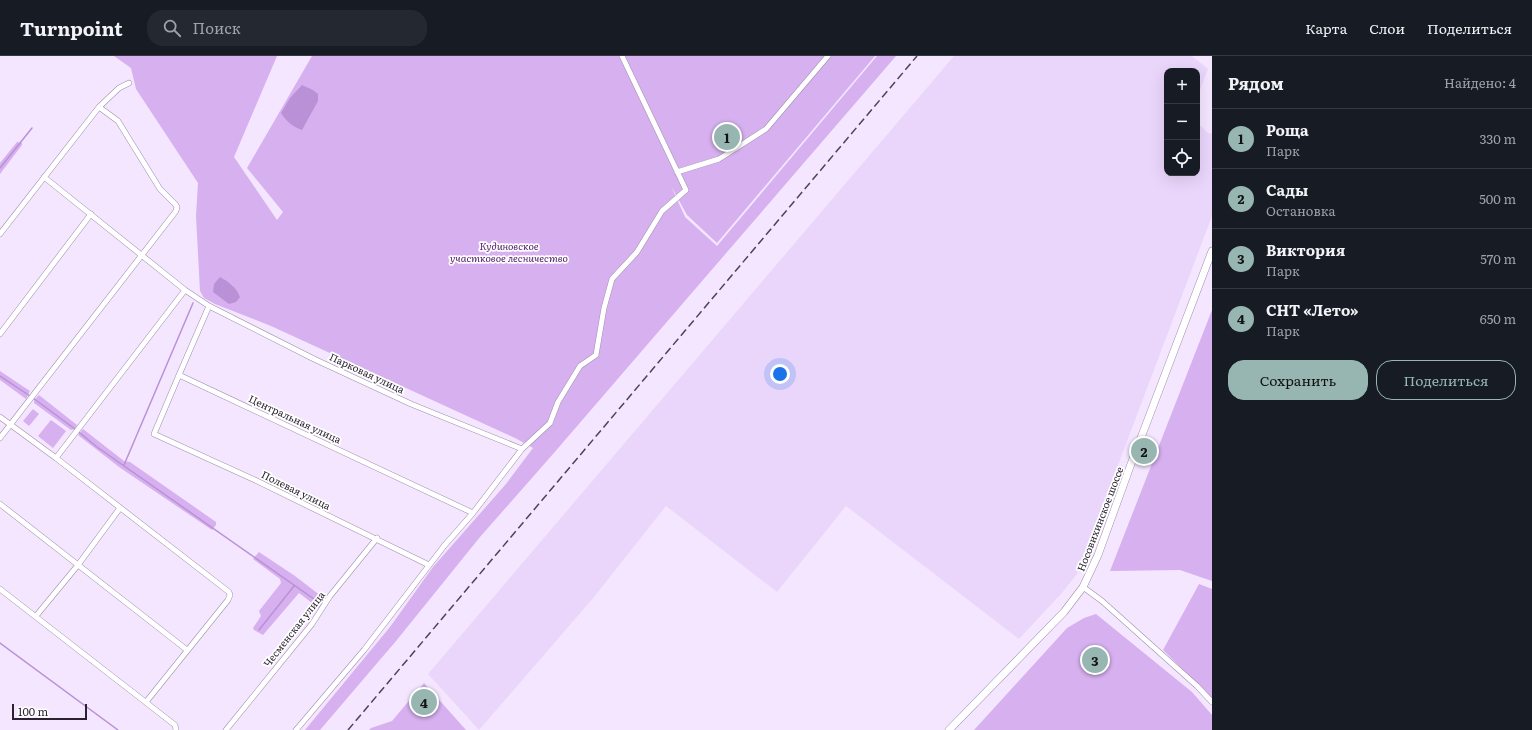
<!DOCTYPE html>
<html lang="ru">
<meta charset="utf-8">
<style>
body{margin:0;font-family:Literata,serif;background:#242831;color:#f1f3f6}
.controls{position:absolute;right:12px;top:12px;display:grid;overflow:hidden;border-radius:8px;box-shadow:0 4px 16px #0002}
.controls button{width:36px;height:36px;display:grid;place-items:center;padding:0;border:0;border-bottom:1px solid #363941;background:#171b24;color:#f1f3f6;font:20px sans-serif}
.scale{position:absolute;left:12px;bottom:10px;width:75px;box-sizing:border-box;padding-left:4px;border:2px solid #2a232f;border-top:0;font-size:11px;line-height:14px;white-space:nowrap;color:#2a232f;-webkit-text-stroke:3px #fff;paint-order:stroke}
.you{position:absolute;left:780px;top:318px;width:14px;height:14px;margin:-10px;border:3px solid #fff;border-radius:50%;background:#1a73e8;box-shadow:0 0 0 6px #1a73e833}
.badge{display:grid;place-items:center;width:26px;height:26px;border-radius:50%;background:#97b6b1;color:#111;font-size:13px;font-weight:700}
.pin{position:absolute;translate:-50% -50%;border:2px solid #fff;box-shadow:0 1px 4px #0006}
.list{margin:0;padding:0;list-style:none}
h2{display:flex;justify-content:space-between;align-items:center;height:52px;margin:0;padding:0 16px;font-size:17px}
h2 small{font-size:13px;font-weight:400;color:#9ea1a6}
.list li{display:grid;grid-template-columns:26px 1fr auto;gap:12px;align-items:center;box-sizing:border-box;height:60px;padding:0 16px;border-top:1px solid #363941}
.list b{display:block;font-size:15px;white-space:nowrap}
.list p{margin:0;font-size:13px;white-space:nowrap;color:#9ea1a6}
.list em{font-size:13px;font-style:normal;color:#9ea1a6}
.actions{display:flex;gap:8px;padding:12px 16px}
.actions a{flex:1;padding:9px 0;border:1px solid #97b6b1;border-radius:16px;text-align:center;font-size:14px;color:#97b6b1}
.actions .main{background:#97b6b1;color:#111}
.icon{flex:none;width:22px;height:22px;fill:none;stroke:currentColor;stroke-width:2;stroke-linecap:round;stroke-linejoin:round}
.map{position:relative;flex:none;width:1212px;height:674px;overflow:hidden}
header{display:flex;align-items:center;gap:24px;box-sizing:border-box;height:56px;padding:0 20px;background:#171b24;border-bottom:1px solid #363941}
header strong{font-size:19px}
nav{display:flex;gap:22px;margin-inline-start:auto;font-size:14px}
.search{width:280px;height:36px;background:#242831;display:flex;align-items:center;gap:10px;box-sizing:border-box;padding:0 14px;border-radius:16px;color:#9ea1a6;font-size:15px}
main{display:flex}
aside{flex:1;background:#171b24}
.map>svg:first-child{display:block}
</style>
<header>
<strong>Turnpoint</strong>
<div class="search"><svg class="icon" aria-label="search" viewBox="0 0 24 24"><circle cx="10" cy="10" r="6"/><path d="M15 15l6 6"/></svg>Поиск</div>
<nav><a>Карта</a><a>Слои</a><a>Поделиться</a></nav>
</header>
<main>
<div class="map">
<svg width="1212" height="674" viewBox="0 0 1212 674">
<rect width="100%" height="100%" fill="#f4e6ff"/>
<path fill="#ebd6fb" d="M954 0H1192L1208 13 1197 42V15H1167V117H1197V66L1208 77 1212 78V160L1077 518 1061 538 1019 583 846 450 777 536 666 450 594 541 479 674 428 618Z"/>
<path fill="#d6b0ef" d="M114 0H277L234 101 277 164 283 156 247 112 312 0H875L717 187 687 159 671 130 685 161 717 190 877 0H896L553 398 480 481 396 585 320 674H305L390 571 433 511 506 428 533 392 517 383 271 270 215 248 204 242 200 235 196 160 198 127 136 33 131 12Z
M17 86 22 87V89L0 118V107Z
M1212 254V525L1180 514 1110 515Z
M0 315 30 335 26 343 0 324Z
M39 339 77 369 75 373 71 374 34 347V344Z
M33 353 39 358 29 370 23 365Z
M51 364 66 375 53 392 38 380Z
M83 373 124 405 130 406 216 466V469L212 474 119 411 78 379Z
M259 496 295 520 325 543V546L320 553 299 537 263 579 254 574 253 572 261 560 259 555 281 527 280 523 253 503Z
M1199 528 1212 533V642L1163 594Z
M1096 558 1192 636 1212 659V674H974L1067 572 1084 562Z
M424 627 466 674H369L371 672 392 665Z"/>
<path fill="#ba91d6" d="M302 29 313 34 318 38V45L302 74C293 71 286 65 281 57L290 42Z
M220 221C229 226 236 231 240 241L236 246 229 248 213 236 214 228Z"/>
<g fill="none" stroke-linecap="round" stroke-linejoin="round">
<path stroke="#ba91d6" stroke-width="1.5" d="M0 112 32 72
M0 320 30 340
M33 342 75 373 97 391 321 548
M124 409 193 247
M259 574 294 530
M0 587 118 674"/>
<defs>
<path id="minor" d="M677 116 719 103 766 73 828 0
M44 121 185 234 209 250 314 303 411 348 522 393
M0 178 99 51 119 32 129 27
M209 250 179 319 473 457
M0 278 91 158
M179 319 154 378 255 424 429 509
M0 361 56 402 229 536 230 539 228 544 146 646
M0 382 176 155 177 151 175 148 160 133 118 65 99 51
M56 402 185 234
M0 448 187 594
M1083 531 1102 545 1197 630 1212 646
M0 533 175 669 176 674
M36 560 78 509 120 452
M226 674 312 568 330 540 377 482
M296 674 364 594 444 490 473 457 522 393 550 367 558 346 580 310 596 299 604 252 612 223 637 196 662 155 686 134 622 0"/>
<path id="secondary" d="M949 674 1064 556 1083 531 1098 499 1131 408 1212 195"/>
</defs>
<use href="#minor" stroke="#9f8eaa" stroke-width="6"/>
<use href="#secondary" stroke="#9f8eaa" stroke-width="8"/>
<use href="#minor" stroke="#fff" stroke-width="5"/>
<use href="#secondary" stroke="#fff" stroke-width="7"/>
<path stroke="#4c4452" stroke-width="1.5" stroke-dasharray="8 4" stroke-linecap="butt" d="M348 674 917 0"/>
</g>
<g text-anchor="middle" stroke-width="3.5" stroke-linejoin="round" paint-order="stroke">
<g font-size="10" font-style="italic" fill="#4e186a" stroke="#fff">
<text x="509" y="194">Кудиновское<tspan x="509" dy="12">участковое лесничество</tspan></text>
</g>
<g font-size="10" fill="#2a232f" stroke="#fff">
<text transform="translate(367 317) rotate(25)" y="4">Парковая улица</text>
<text transform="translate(295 363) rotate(25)" y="4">Центральная улица</text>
<text transform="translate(296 434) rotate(26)" y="4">Полевая улица</text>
<text transform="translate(1100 463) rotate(-69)" y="4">Носовихинское шоссе</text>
<text transform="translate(294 573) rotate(-52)" y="4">Чесменская улица</text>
</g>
</g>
</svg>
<div class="controls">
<button>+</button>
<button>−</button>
<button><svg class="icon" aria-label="locate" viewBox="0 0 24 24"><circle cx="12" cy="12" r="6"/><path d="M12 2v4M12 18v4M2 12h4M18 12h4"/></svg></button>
</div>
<div class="scale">100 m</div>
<div class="you"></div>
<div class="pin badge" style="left:727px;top:81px">1</div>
<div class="pin badge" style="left:1144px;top:395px">2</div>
<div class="pin badge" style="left:1095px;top:604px">3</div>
<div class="pin badge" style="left:424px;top:646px">4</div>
</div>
<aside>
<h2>Рядом<small>Найдено: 4</small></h2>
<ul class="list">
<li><span class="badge">1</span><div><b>Роща</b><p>Парк</p></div><em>330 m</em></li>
<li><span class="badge">2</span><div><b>Сады</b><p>Остановка</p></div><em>500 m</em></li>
<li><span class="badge">3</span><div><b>Виктория</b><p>Парк</p></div><em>570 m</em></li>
<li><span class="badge">4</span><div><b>СНТ «Лето»</b><p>Парк</p></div><em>650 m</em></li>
</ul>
<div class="actions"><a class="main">Сохранить</a><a>Поделиться</a></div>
</aside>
</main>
